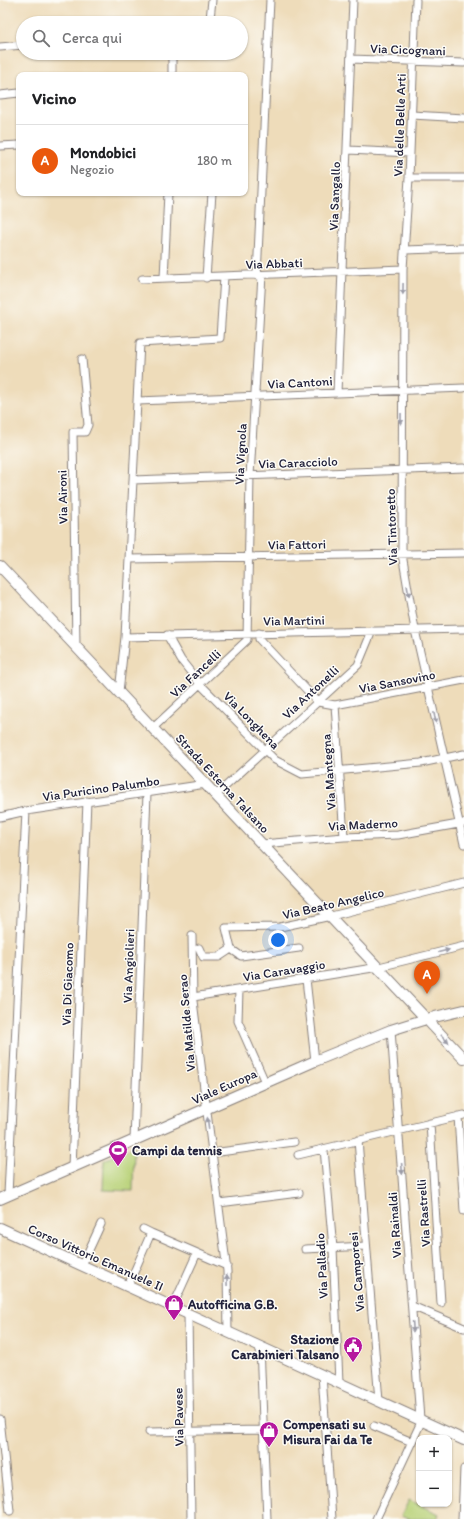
<!DOCTYPE html>
<html lang="it">
<meta charset="utf-8">
<style>
body{margin:0;font-family:Itim,sans-serif;background:#f6f6f6;color:#202124}
.controls{position:absolute;right:12px;bottom:12px;display:grid;overflow:hidden;border-radius:8px;box-shadow:0 1px 3px #0004}
.controls button{width:36px;height:36px;display:grid;place-items:center;padding:0;border:0;border-bottom:1px solid #e0e0e0;background:#fff;color:#202124;font:20px sans-serif}
.you{position:absolute;left:278px;top:940px;width:14px;height:14px;margin:-10px;border:3px solid #fff;border-radius:50%;background:#1a73e8;box-shadow:0 0 0 6px #1a73e833}
.badge{display:grid;place-items:center;width:26px;height:26px;border-radius:50%;background:#ea580c;color:#fff;font-size:13px;font-weight:700}
.pin{position:absolute;translate:-50% -33px;filter:drop-shadow(0 1px 2px #0008)}
.pin::after{content:'';position:absolute;top:21px;width:14px;height:12px;background:inherit;clip-path:polygon(0 0,100% 0,50% 100%)}
.list{margin:0;padding:0;list-style:none}
h2{display:flex;justify-content:space-between;align-items:center;height:52px;margin:0;padding:0 16px;font-size:17px}
h2 small{font-size:13px;font-weight:400;color:#757577}
.list li{display:grid;grid-template-columns:26px 1fr auto;gap:12px;align-items:center;box-sizing:border-box;height:72px;padding:0 16px;border-top:1px solid #e0e0e0}
.list b{display:block;font-size:15px;white-space:nowrap}
.list p{margin:0;font-size:13px;white-space:nowrap;color:#757577}
.list em{font-size:13px;font-style:normal;color:#757577}
.icon{flex:none;width:22px;height:22px;fill:none;stroke:currentColor;stroke-width:2;stroke-linecap:round;stroke-linejoin:round}
.map{position:relative;flex:none;width:464px;height:1519px;overflow:hidden}
.search{position:absolute;background:#fff;box-shadow:0 1px 3px #0004;left:16px;top:16px;width:232px;height:44px;display:flex;align-items:center;gap:10px;box-sizing:border-box;padding:0 14px;border-radius:22px;color:#757577;font-size:15px}
.panel{position:absolute;background:#fff;box-shadow:0 1px 3px #0004;left:16px;top:72px;width:232px;height:124px;border-radius:8px}
.map>svg:first-child{display:block}
</style>
<div class="map">
<svg width="464" height="1519" viewBox="0 0 464 1519">
<rect width="100%" height="100%" fill="#fdfcf7"/>
<filter id="ink" filterUnits="userSpaceOnUse"><feTurbulence type="fractalNoise" baseFrequency=".025" numOctaves="2"/><feDisplacementMap in="SourceGraphic" scale="8" xChannelSelector="R" yChannelSelector="G"/><feConvolveMatrix kernelMatrix="1 2 1 2 8 2 1 2 1" color-interpolation-filters="sRGB"/></filter>
<filter id="wash" filterUnits="userSpaceOnUse"><feTurbulence type="fractalNoise" baseFrequency=".012" numOctaves="4" result="noise"/><feDisplacementMap in="SourceGraphic" scale="16" xChannelSelector="R" yChannelSelector="G"/><feGaussianBlur stdDeviation="0.9" result="paint"/><feColorMatrix in="noise" values="0 0 0 0 0 0 0 0 0 0 0 0 0 0 0 0 0 1.4 0 .05"/><feComposite in="paint" operator="in"/></filter>
<g filter="url(#wash)">
<rect width="100%" height="100%" fill="#eedcba"/>
<path fill="#b8d177" stroke="#6d7a59" d="M134 1147 133 1191 103 1190 104 1160Z
M409 1500 439 1514 437 1519H408L401 1516Z"/>
</g>
<g filter="url(#ink)">
<g fill="none" stroke-linecap="round" stroke-linejoin="round">
<defs>
<path id="street" d="M416 0 409 178 403 269 402 554 415 630 464 844
M208 23 210 19 212 0
M0 47 23 45
M351 59 464 63
M172 75V53
M0 95 19 93
M412 115 464 118
M0 146 19 145
M348 150 410 153
M409 178H464
M405 250 464 248
M257 276 270 0
M164 278 168 193
M206 278 212 193
M142 279 403 269
M337 393 353 0
M138 401 464 388
M133 480 464 468
M130 559 464 553
M259 633V639L318 702 335 705 464 680
M167 635 181 660 200 684 265 750 275 760 302 774 421 763 464 754
M125 637 464 629
M76 647 73 432H85L88 425 82 359
M119 692 125 637 140 343 220 338 224 277
M335 705 344 837
M153 728 247 640 250 476 262 275
M216 795 358 665 372 631
M0 817 26 811 206 784
M262 844 344 837 398 835 464 823
M192 936 193 1001 227 1271 228 1333
M199 948 203 957H219L231 949
M299 948 241 956 231 949 226 928 280 927 331 916 464 883
M306 979 315 1061
M239 990 238 1021 265 1082
M193 997 379 967 464 946
M391 1030 420 1419
M458 1116 464 1211
M430 1123 441 1303
M358 1140 379 1401
M134 1141 147 793
M324 1149 333 1248 339 1382
M212 1153 294 1142
M298 1155 464 1115
M72 1167 87 801
M8 1195 26 811
M219 1203 299 1193
M143 1229 151 1233
M305 1249 366 1246
M82 1265 101 1224
M128 1286 151 1233 227 1266
M173 1306 197 1253
M412 1306 464 1328
M188 1314 191 1519
M260 1346 267 1519
M322 1375 332 1519
M0 1419 10 1511
M374 1426 412 1442
M149 1432 263 1430
M376 1519 422 1420
M462 1519 464 1469"/>
<path id="secondary" d="M0 566 464 1059
M0 1199 315 1061 391 1030 426 1019 464 1010
M0 1228 464 1440"/>
</defs>
<use href="#street" stroke="#887f7a" stroke-width="9"/>
<use href="#secondary" stroke="#887f7a" stroke-width="12"/>
<use href="#street" stroke="#fff" stroke-width="7"/>
<use href="#secondary" stroke="#fff" stroke-width="10"/>
</g>
<defs><path id="oneway-solid" d="M-6-.8H1V-3.2L6.5 0L1 3.2V.8H-6Z"/></defs>
<g fill="#9c9ca7">
<use href="#oneway-solid" transform="translate(403 289) rotate(91)"/>
<use href="#oneway-solid" transform="translate(401 419) rotate(90)"/>
<use href="#oneway-solid" transform="translate(408 591) rotate(80)"/>
<use href="#oneway-solid" transform="translate(435 718) rotate(78)"/>
<use href="#oneway-solid" transform="translate(444 951) rotate(-14)"/>
<use href="#oneway-solid" transform="translate(445 1039) rotate(46)"/>
<use href="#oneway-solid" transform="translate(208 1123) rotate(-97)"/>
<use href="#oneway-solid" transform="translate(402 1169) rotate(86)"/>
<use href="#oneway-solid" transform="translate(227 1280) rotate(-91)"/>
<use href="#oneway-solid" transform="translate(413 1327) rotate(86)"/>
</g>
</g>
<defs>
<symbol id="stadium-pin" viewBox="-11 -11 22 30"><path d="M0 17L-7.5 6A9.5 9.5 0 1 1 7.5 6Z" fill="#b5179e" stroke="#fdfcf7"/><path d="M0-5a6.5 5 0 1 0 0 10a6.5 5 0 1 0 0-10ZM-3.5-1.8h7v3.6h-7Z" fill="#fff"/></symbol>
<symbol id="shop-pin" viewBox="-11 -11 22 30"><path d="M0 17L-7.5 6A9.5 9.5 0 1 1 7.5 6Z" fill="#b5179e" stroke="#fdfcf7"/><path d="M-5-2.5h2.3a2.7 3.5 0 0 1 5.4 0H5L5.5 6h-11ZM-1.5-2.5h3a1.5 2.3 0 0 0-3 0Z" fill="#fff"/></symbol>
<symbol id="civic-pin" viewBox="-11 -11 22 30"><path d="M0 17L-7.5 6A9.5 9.5 0 1 1 7.5 6Z" fill="#b5179e" stroke="#fdfcf7"/><path d="M-.6-6.5H3V-4.5H.6V-3L4-1V1h2V6H-6V1h2V-1L-.6-3ZM-1.2 2.5V6h2.4V2.5Z" fill="#fff"/></symbol>
</defs>
<g fill-rule="evenodd">
<use href="#stadium-pin" x="107" y="1139" width="22" height="30"/>
<use href="#shop-pin" x="163" y="1293" width="22" height="30"/>
<use href="#civic-pin" x="342" y="1335" width="22" height="30"/>
<use href="#shop-pin" x="258" y="1420" width="22" height="30"/>
</g>
<g text-anchor="middle" stroke-width="3" stroke-linejoin="round" paint-order="stroke">
<g font-size="13" fill="#22223b" stroke="#fdfcf7">
<text transform="translate(408 49) rotate(2)" y="5">Via Cicognani</text>
<text transform="translate(399 125) rotate(-88)" y="5">Via delle Belle Arti</text>
<text transform="translate(334 196) rotate(-88)" y="5">Via Sangallo</text>
<text transform="translate(274 263) rotate(-2)" y="5">Via Abbati</text>
<text transform="translate(300 382) rotate(-3)" y="5">Via Cantoni</text>
<text transform="translate(240 454) rotate(-87)" y="5">Via Vignola</text>
<text transform="translate(298 462) rotate(-2)" y="5">Via Caracciolo</text>
<text transform="translate(62 497) rotate(-91)" y="5">Via Aironi</text>
<text transform="translate(391 527) rotate(-92)" y="5">Via Tintoretto</text>
<text transform="translate(297 544) rotate(-1)" y="5">Via Fattori</text>
<text transform="translate(294 620) rotate(-1)" y="5">Via Martini</text>
<text transform="translate(195 673) rotate(-43)" y="5">Via Fancelli</text>
<text transform="translate(397 681) rotate(-11)" y="5">Via Sansovino</text>
<text transform="translate(310 692) rotate(-43)" y="5">Via Antonelli</text>
<text transform="translate(252 720) rotate(46)" y="5">Via Longhena</text>
<text transform="translate(328 772) rotate(-94)" y="5">Via Mantegna</text>
<text transform="translate(223 783) rotate(47)" y="5">Strada Esterna Talsano</text>
<text transform="translate(101 788) rotate(-8)" y="5">Via Puricino Palumbo</text>
<text transform="translate(363 824) rotate(-3)" y="5">Via Maderno</text>
<text transform="translate(333 903) rotate(-13)" y="5">Via Beato Angelico</text>
<text transform="translate(128 966) rotate(-88)" y="5">Via Angiolieri</text>
<text transform="translate(284 970) rotate(-9)" y="5">Via Caravaggio</text>
<text transform="translate(67 984) rotate(-88)" y="5">Via Di Giacomo</text>
<text transform="translate(186 1023) rotate(-95)" y="5">Via Matilde Serao</text>
<text transform="translate(224 1086) rotate(-24)" y="5">Viale Europa</text>
<text transform="translate(423 1213) rotate(-94)" y="5">Via Rastrelli</text>
<text transform="translate(394 1225) rotate(-94)" y="5">Via Rainaldi</text>
<text transform="translate(96 1257) rotate(24)" y="5">Corso Vittorio Emanuele II</text>
<text transform="translate(321 1266) rotate(-93)" y="5">Via Palladio</text>
<text transform="translate(356 1272) rotate(-95)" y="5">Via Camporesi</text>
<text transform="translate(178 1417) rotate(-91)" y="5">Via Pavese</text>
</g>
<g font-size="13" font-weight="bold" fill="#22223b" stroke="#fdfcf7" text-anchor="start">
<text x="132" y="1155">Campi da tennis</text>
<text x="188" y="1309">Autofficina G.B.</text>
<text x="339" y="1344" text-anchor="end">Stazione<tspan x="339" dy="15">Carabinieri Talsano</tspan></text>
<text x="283" y="1429">Compensati su<tspan x="283" dy="15">Misura Fai da Te</tspan></text>
</g>
</g>
</svg>
<div class="controls">
<button>+</button>
<button>−</button>
</div>
<div class="you"></div>
<div class="pin badge" style="left:427px;top:994px">A</div>
<div class="search"><svg class="icon" aria-label="search" viewBox="0 0 24 24"><circle cx="10" cy="10" r="6"/><path d="M15 15l6 6"/></svg>Cerca qui</div>
<section class="panel">
<h2>Vicino<small></small></h2>
<ul class="list">
<li><span class="badge">A</span><div><b>Mondobici</b><p>Negozio</p></div><em>180 m</em></li>
</ul>
</section>
</div>
